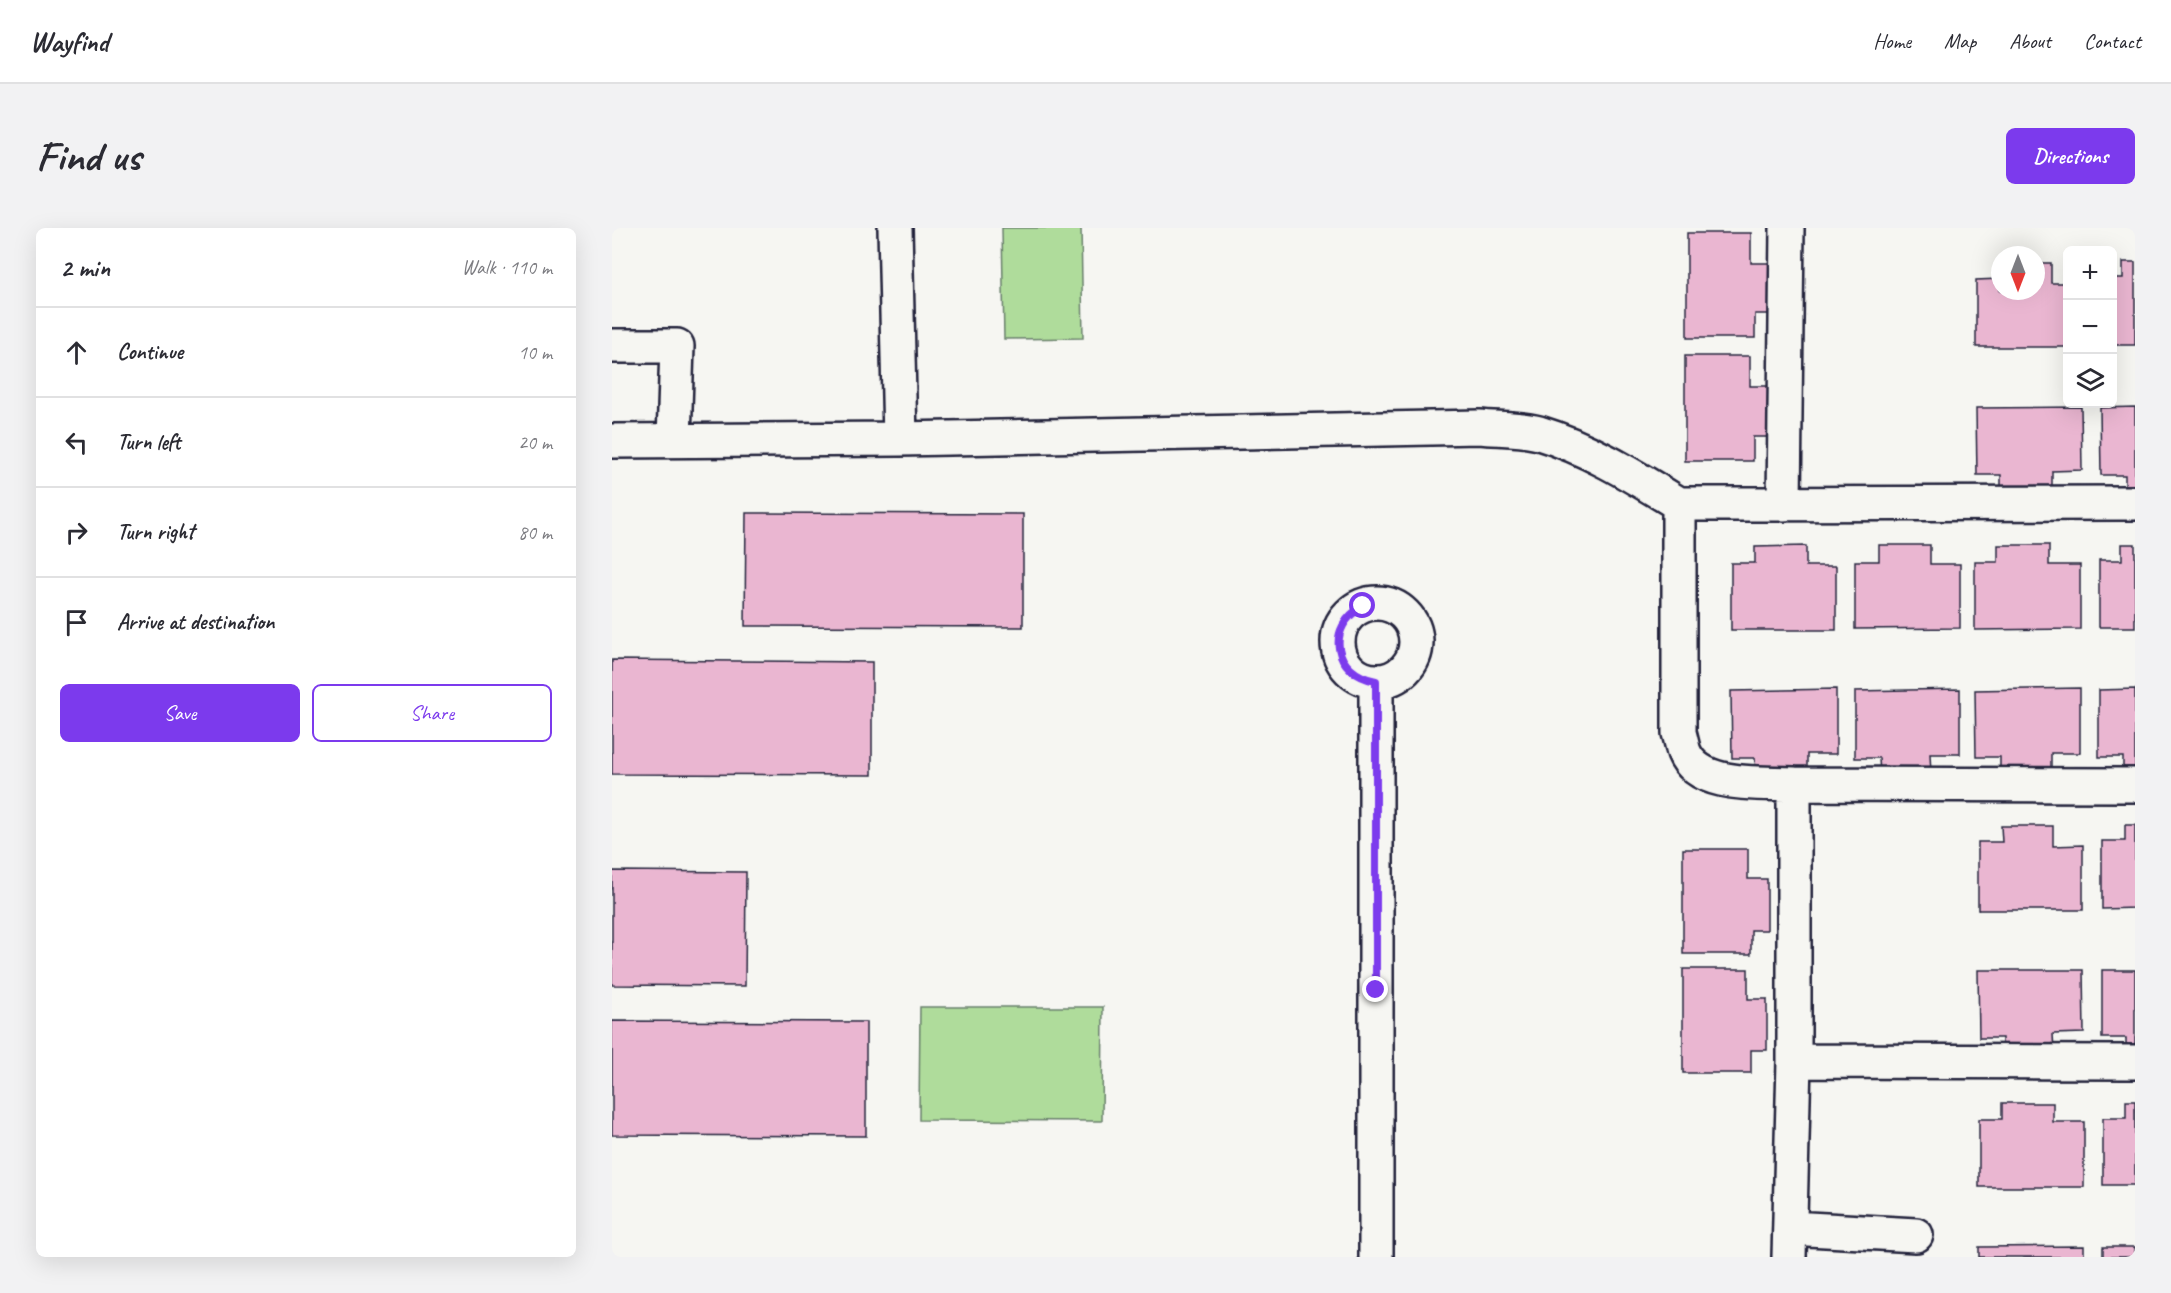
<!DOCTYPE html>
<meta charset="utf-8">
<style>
body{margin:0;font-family:Caveat,sans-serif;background:#f2f2f3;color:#2b2b33}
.controls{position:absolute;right:18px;top:18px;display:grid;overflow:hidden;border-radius:9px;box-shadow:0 6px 24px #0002}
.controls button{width:54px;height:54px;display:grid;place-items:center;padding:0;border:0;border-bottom:2px solid #e1e1e2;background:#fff;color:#2b2b33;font:30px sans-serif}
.compass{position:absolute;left:1379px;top:18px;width:54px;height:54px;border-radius:50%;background:#fff;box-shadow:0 6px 24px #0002;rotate:180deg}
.stop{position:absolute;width:18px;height:18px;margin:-14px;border:4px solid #7c3aed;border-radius:50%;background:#fff}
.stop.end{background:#7c3aed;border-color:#fff;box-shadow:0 2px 6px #0008}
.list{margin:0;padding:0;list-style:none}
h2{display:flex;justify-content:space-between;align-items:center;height:78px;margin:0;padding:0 24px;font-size:26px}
h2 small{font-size:20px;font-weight:400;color:#7c7c81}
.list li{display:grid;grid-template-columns:39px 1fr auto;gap:18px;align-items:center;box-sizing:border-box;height:90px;padding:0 24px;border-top:2px solid #e1e1e2}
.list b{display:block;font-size:22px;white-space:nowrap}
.list em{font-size:20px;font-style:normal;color:#7c7c81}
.actions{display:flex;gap:12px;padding:18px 24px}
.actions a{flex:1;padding:14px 0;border:2px solid #7c3aed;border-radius:9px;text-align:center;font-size:21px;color:#7c3aed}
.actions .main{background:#7c3aed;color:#fff}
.icon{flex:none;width:33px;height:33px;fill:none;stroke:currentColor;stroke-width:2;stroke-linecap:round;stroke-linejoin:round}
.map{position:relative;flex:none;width:1523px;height:1029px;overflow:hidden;border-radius:9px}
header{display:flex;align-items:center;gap:36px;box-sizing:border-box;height:84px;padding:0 30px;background:#fff;border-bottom:2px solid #e1e1e2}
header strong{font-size:28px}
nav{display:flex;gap:33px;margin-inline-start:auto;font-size:21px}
.intro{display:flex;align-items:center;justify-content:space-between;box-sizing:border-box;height:144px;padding:0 36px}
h1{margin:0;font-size:42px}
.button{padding:15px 27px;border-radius:9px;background:#7c3aed;color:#fff;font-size:21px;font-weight:700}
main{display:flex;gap:36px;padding:0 36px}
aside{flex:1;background:#fff;border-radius:9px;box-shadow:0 6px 24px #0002}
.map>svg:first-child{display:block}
</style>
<header>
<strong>Wayfind</strong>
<nav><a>Home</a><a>Map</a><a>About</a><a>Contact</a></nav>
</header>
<div class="intro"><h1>Find us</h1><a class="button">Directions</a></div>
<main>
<aside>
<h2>2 min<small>Walk · 110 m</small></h2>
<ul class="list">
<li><svg class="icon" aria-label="ahead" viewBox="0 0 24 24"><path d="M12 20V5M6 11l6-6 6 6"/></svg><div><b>Continue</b></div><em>10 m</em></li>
<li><svg class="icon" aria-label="left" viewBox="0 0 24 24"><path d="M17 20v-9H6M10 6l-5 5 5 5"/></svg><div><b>Turn left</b></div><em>20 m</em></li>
<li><svg class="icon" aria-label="right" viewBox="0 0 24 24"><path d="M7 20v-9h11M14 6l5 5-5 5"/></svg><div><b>Turn right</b></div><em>80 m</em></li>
<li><svg class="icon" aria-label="arrive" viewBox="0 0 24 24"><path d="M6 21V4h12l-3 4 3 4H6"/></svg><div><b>Arrive at destination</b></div></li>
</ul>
<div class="actions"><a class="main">Save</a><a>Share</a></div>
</aside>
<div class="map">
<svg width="1523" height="1029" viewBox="0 0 1523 1029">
<rect width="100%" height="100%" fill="#f6f6f2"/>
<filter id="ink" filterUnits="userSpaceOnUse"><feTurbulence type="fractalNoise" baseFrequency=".0167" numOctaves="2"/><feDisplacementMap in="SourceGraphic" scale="12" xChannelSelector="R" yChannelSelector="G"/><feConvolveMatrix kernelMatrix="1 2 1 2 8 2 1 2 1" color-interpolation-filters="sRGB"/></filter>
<g filter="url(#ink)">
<path fill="#afdc9b" stroke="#687f6b" stroke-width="1.5" d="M390 0H469L471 110 392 111Z
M308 779H491L490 893 307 892Z"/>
<path fill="#eab6d1" stroke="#22223b" stroke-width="1.5" d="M1075 5H1139V35H1159V86H1143V110H1075Z
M1511 34H1523V117H1500V50H1511Z
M1388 35V63H1424V35H1439V55H1456V119H1364V52L1388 51Z
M1073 128H1138V158H1157V209H1141V233H1073Z
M1469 179 1470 242 1440 243V262L1389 263V247H1365L1364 180Z
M1523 179V263H1513V247H1489L1488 180Z
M134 285 411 286V399L133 398Z
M1510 316H1523V399H1487V332H1510Z
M1267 317H1318V336H1348V400L1243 401V333H1267Z
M1386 317H1437V337H1468V401L1363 402V334H1386Z
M1194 318V338H1224V402H1119V335H1143V319Z
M0 432 260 434V547L0 546Z
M1468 460V525H1439V545H1388V529H1364L1363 462Z
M1224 461V526H1195V545L1144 546 1143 530H1120L1119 463Z
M1348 461V526H1318L1319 545 1268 546 1267 530H1243V463Z
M1523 461V545H1511V529H1487V462Z
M1513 597H1523V680L1490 681V613H1513Z
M1389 598H1441V618L1471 617V682H1366V614H1390Z
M1071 621H1136V651H1155V702H1139V726H1071Z
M0 643 134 644 133 758 0 757Z
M1071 741H1136V771H1155V822H1139V845H1071Z
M1366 742H1471L1472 805 1441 806 1442 825 1390 826V810H1367Z
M1490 742H1523V826H1514V810H1490Z
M0 793 254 794V908L0 907Z
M1514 873H1523V957H1491V890H1514Z
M1390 875H1441V894H1472V959H1367V891H1390Z
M1472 1018V1029H1367V1019Z
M1491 1019H1523V1029H1491Z"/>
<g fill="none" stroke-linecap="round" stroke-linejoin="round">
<defs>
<path id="minor" d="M283 0 288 211
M0 118H65L62 212
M0 213 288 211 867 199C886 201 908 200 927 205 977 220 1023 249 1067 276V505C1069 511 1070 518 1072 524 1087 561 1149 554 1182 556V833L1177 1029
M1067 276 1523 275
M1172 276 1175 0
M726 414a39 39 0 1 1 78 0a39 39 0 1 1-78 0Z
M1182 556 1523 557
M1182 833 1523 834
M1178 1000 1304 1007
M764 1029V453"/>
</defs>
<use href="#minor" stroke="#22223b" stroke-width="38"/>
<use href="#minor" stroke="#f6f6f2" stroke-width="33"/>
</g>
</g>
<g fill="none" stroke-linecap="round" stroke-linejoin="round" filter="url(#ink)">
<path stroke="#7c3aed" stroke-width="8" d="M751 378C713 400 721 445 764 453V762"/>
</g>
</svg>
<div class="controls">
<button>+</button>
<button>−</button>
<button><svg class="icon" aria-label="layers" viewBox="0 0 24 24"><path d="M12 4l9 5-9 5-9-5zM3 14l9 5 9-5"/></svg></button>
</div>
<svg class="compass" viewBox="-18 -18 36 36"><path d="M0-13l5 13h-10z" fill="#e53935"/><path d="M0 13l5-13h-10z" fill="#7c7c81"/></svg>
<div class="stop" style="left:751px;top:378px"></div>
<div class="stop end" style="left:764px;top:762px"></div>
</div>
</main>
